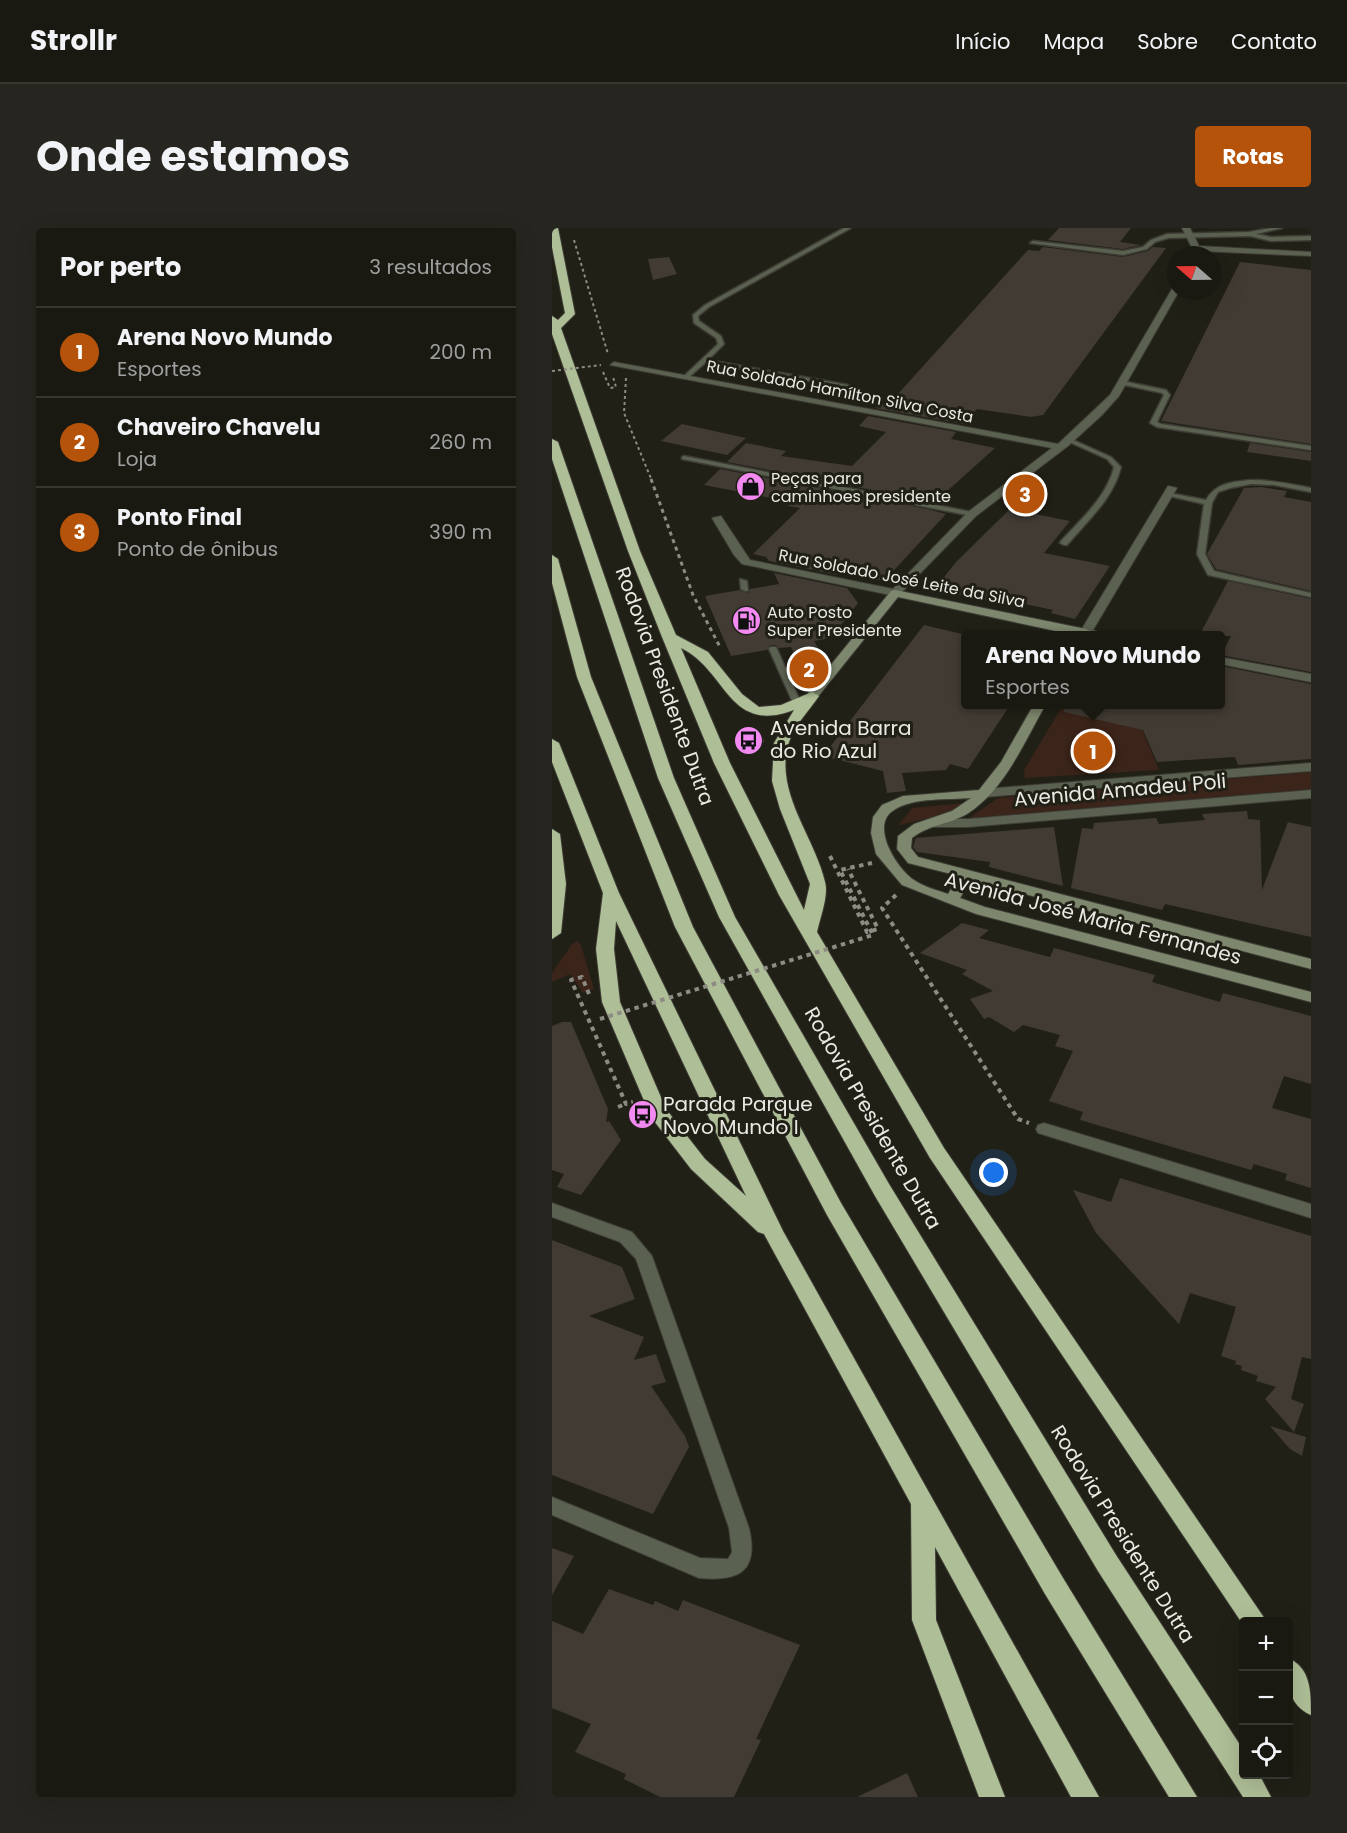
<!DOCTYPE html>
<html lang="pt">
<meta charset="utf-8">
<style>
body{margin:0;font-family:Poppins,sans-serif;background:#26251f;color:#f1f3f6}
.controls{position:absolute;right:18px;bottom:18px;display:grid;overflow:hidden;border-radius:6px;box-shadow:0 6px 24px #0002}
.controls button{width:54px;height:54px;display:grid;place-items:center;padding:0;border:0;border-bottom:2px solid #373731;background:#191811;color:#f1f3f6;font:30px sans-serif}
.compass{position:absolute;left:615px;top:18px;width:54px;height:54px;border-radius:50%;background:#191811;box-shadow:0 6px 24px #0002;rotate:290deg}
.you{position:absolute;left:442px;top:945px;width:21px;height:21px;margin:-15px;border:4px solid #fff;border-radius:50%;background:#1a73e8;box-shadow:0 0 0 9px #1a73e833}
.badge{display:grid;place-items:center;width:39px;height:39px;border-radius:50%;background:#b45309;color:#fff;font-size:20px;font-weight:700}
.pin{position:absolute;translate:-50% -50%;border:3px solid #fff;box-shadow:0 2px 6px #0006}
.popup{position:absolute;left:409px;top:403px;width:264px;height:78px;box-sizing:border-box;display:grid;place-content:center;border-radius:6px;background:#191811;filter:drop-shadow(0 2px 4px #0005);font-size:20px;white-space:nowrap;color:#9fa09f}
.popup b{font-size:22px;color:#f1f3f6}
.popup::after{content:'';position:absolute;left:50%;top:100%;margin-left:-12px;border:12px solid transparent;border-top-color:#191811}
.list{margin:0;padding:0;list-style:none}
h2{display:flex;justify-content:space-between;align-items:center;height:78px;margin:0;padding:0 24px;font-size:26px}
h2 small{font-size:20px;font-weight:400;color:#9fa09f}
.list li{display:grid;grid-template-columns:39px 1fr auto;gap:18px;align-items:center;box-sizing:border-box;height:90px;padding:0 24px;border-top:2px solid #373731}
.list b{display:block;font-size:22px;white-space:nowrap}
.list p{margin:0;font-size:20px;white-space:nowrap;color:#9fa09f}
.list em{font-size:20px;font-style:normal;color:#9fa09f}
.icon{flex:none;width:33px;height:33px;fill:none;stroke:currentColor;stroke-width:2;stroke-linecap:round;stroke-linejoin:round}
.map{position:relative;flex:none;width:759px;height:1569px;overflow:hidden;border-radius:6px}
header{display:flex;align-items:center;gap:36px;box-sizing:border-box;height:84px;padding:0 30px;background:#191811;border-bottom:2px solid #373731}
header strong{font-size:28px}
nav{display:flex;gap:33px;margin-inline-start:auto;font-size:21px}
.intro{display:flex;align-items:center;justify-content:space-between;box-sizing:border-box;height:144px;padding:0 36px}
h1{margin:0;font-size:42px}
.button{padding:15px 27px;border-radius:6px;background:#b45309;color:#fff;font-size:21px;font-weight:700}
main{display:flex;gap:36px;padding:0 36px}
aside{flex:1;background:#191811;border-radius:6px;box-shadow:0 6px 24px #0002}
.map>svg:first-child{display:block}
</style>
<header>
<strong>Strollr</strong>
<nav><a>Início</a><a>Mapa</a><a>Sobre</a><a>Contato</a></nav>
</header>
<div class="intro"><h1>Onde estamos</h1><a class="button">Rotas</a></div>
<main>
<aside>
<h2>Por perto<small>3 resultados</small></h2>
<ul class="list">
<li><span class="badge">1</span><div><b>Arena Novo Mundo</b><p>Esportes</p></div><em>200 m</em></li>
<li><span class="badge">2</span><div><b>Chaveiro Chavelu</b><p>Loja</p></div><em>260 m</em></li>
<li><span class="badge">3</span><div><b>Ponto Final</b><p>Ponto de ônibus</p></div><em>390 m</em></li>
</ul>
</aside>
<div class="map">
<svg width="759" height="1569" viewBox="0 0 759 1569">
<rect width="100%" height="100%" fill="#212017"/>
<path fill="#3b2419" d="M511 477 587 494 607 542 473 550 472 542Z
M759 544V561L417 590 446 570Z
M413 575C394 590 369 590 346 598L360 580Z
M25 713 29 717 42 761 31 765 18 746 0 754V745L20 716Z"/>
<path fill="#413b33" d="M507 0H579L568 14 589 17 571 21 496 12Z
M491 19 571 29 596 23 601 19 614 20 491 187 479 189 425 181 411 196 323 180 328 176 336 177 476 22 487 23Z
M117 29 125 46 101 52 96 31Z
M688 34 759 42V216L609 193Z
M316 188 404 204 399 211 443 220 383 274 175 234 194 215 234 223 229 228 300 238 334 204 307 198Z
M130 196 194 210 175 227 109 213Z
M698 215 759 224V233L695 224Z
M168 241 375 281 394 286 332 353 281 343 285 347 217 333 214 329 201 326 248 280 236 278 240 274 152 257Z
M709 259 735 263 732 269 759 274V363L664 341 655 326 692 260Z
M458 281 518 293 492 325 558 338 523 391 499 385 501 382 441 369 438 373 382 362 404 334Z
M222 345 295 360 306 375 279 410 262 413 268 423 243 428 239 419 227 420 224 417H218L215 422 179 428 153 368 188 362 196 365 198 361 227 356Z
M676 353 759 371V444L669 427 679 408H647Z
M372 397 414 407V477H458L416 541 398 536 394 542 350 545 354 563 335 565 331 543 271 528Z
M669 438 759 456V531L686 537 683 529 605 534 591 502 512 484 513 477H669Z
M695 583 696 591 708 592 710 662 736 594 759 599V709L613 676 610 682 519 660 530 600 541 601 542 595 604 590 607 596 653 592 650 586Z
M502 599 511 658 437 639 438 634 365 624 361 619 364 610Z
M410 695 437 702 427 710 498 729 502 720 603 747 600 754 668 774 671 765 759 788V856L732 848 720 880 759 891V960L733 952 735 946 702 936 699 942 528 892 531 884 497 873 521 823 503 818 508 807 471 797 462 804 437 789 432 791 418 771 441 763 410 746 415 742 368 725Z
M10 794H19L56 881 54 894 57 893 69 912 29 967 5 959 12 946 0 942V798Z
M568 950 759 1008V1131L750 1129 739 1171 752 1176 742 1204 713 1171 724 1159 704 1153 706 1148 689 1142 690 1138 683 1136 684 1133 669 1128 684 1079 638 1065 627 1096 544 1005 521 962 559 974Z
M0 1012 70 1039 83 1071 37 1088 92 1109 82 1132 104 1126 114 1154 99 1158 133 1208 137 1219 101 1286 0 1247Z
M718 1198 754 1209 750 1228 738 1221Z
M0 1320 22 1328 0 1367Z
M57 1361 101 1377 103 1373 126 1383 131 1372 248 1417 204 1511 209 1512 182 1569H108L72 1551 74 1546 23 1524 39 1496 0 1480V1393L31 1406Z
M355 1545 366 1569H305Z"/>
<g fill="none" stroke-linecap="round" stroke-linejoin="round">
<defs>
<path id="lane" d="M292 0H299L157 79 146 88 147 93 169 108 172 116 156 132 296 157 298 158V160L153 135 136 150H132V148L166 116 164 110 142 95 141 87 153 77Z
M719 0H730L704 6 719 9 759 8V12L719 13 698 8 616 10 603 14 595 21 571 27 478 15 481 13 571 23 591 19 599 12 615 6 697 4Z
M570 153 614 162 618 167 605 194 609 196 759 218V222L605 199 598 195 612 167 610 165 568 156V154Z
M515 211H519L559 229 569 239C561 271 536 292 515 317H512L508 315 509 313C530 290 554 270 562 239L555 231 515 213Z
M132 228 420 284 424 286 420 288 130 231V229Z
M699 252C719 252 739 256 759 260V264L722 257 699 256 678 260 666 264 660 275 653 326 662 343 759 365V369L656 347 645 326 652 276 613 267 617 265 654 272C664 255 679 254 699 252Z
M188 351 195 353 196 363H193L189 361Z
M218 419H224L225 421 249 475 248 477 245 478 241 475 217 421Z"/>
<path id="street" d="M630 0H638L647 18 759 24V28L647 23 645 27H637L640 20Z
M624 59V63H627L567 168 550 187 516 218 424 288 347 367 343 368 190 336 182 327 160 290 169 288 198 332 341 361 416 284 500 220 58 137 62 134 506 216 558 167 620 61Z
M616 258 625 260 541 402 556 408 530 406 528 404Z
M668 429 759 446V454L668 436Z
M759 535V543L433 569 427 565 433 561Z
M759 562V570L416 599H380L373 595 380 591H416Z
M492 895 759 976V990L486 905 484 901 486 897Z
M0 975 80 1004 100 1028 197 1300C207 1343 188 1354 147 1350L0 1287V1269L148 1330 176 1331 180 1324 177 1300 84 1031 68 1014 0 989Z"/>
<path id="secondary" d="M343 362 534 401 540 404 538 408H527L346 369 264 471H256V465L339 363Z
M482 476H494C472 514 453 562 415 586 398 596 376 597 360 610L359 620 366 629 759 731V741L419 652 408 670 433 679 759 764V774L424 686 350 657 324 626 319 605 321 589 330 577 351 568 427 562 449 534ZM419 570 400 583 362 596 346 608 345 621 356 635 407 648 396 666C385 662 372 659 362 652 345 641 317 597 342 582 362 569 396 572 419 570Z"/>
<path id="highway" d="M0 0H6L23 86 9 100 88 323 124 407 156 424 190 466 207 479 229 477 260 464 267 468C257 483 243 496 237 514 221 563 263 609 273 654 277 667 268 690 265 704L392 920 715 1394H692V1398L378 930 227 667 162 535 110 409 76 323 0 106V88L6 92 13 85 0 19ZM129 420C175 442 176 507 242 482L222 515 220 553 228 581 258 656 252 682 178 535Z
M0 211 6 214 122 550 183 689 337 956 564 1327 692 1523V1546H707L719 1569H691L546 1343 323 968 167 689 106 550 0 231Z
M0 327 6 331 39 449 141 699 289 975 511 1350 645 1569H617L493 1366 275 987 123 699 25 449 0 355Z
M0 511 7 515 67 665 231 1003 547 1569H519L383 1319 384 1392 453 1569H427L360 1392 359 1276 212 1006 206 1004 139 941 99 889 50 774 44 721 51 665 0 534ZM64 693 194 968 153 931 114 881 68 774 62 721Z
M0 601 8 606 14 656 9 705 0 711Z
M736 1430C759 1440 759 1464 759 1487 734 1476 736 1453 736 1430Z"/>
</defs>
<use href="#lane" stroke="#3d3c34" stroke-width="3"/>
<use href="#street" stroke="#3d3c34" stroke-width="2"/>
<use href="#secondary" stroke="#3d3c34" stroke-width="2"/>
<use href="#highway" stroke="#3d3c34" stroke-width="2"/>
<path stroke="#8c8b84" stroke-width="2" stroke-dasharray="3 3" stroke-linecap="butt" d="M22 12 56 126
M51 144 58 160 64 159 61 149
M74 150 72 185 100 253"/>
<path stroke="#8c8b84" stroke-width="3" stroke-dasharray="4 4" stroke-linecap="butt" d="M99 251 141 367 168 419
M192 504 197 516 213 512"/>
<path stroke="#8c8b84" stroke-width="4" stroke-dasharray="4.5 4.5" stroke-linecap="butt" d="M278 628 315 704 326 701 296 641
M344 667 330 680 466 891 477 895
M37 766 30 749 19 752 74 876 81 874
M66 879 74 876"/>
<use href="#lane" fill="#5b6151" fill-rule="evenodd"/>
<use href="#street" fill="#5b6151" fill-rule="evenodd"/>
<use href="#secondary" fill="#7c876d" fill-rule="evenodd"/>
<use href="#highway" fill="#aebe96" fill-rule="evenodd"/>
<path stroke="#8c8b84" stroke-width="2" stroke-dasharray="3 3" stroke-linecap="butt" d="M0 143 49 137"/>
<path stroke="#8c8b84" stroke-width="4" stroke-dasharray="4.5 4.5" stroke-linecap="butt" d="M48 791 321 707 288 642 320 635"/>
</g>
<defs>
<symbol id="shop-disc" viewBox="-11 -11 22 22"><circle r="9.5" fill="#f38af1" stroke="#212017"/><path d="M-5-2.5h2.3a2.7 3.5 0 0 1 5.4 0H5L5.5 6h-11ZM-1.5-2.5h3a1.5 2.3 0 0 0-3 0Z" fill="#111"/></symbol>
<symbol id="fuel-disc" viewBox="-11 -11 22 22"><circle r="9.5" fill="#f38af1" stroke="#212017"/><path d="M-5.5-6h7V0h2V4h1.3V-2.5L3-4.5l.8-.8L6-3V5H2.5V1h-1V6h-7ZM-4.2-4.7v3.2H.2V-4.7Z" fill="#111"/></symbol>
<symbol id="bus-disc" viewBox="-11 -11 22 22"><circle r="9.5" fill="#f38af1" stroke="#212017"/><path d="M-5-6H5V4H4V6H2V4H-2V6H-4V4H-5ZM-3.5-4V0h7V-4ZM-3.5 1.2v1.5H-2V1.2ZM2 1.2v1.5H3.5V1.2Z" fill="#111"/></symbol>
</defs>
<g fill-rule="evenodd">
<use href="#shop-disc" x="182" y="242" width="33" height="33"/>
<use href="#fuel-disc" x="178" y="376" width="33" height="33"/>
<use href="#bus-disc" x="180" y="496" width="33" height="33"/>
<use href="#bus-disc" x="74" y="870" width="33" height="33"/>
</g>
<g text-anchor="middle" stroke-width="6" stroke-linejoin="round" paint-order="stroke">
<g font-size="16" fill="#eae9e3" stroke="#212017">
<text transform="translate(288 163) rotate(11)" y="6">Rua Soldado Hamílton Silva Costa</text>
<text transform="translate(350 350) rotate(11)" y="6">Rua Soldado José Leite da Silva</text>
</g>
<g font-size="16" fill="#eae9e3" stroke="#212017" text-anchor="start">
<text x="219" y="256">Peças para<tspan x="219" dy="18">caminhoes presidente</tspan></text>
<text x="215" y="390">Auto Posto<tspan x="215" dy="18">Super Presidente</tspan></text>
</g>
<g font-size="20" fill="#eae9e3" stroke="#212017">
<text transform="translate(113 458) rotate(70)" y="7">Rodovia Presidente Dutra</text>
<text transform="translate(568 562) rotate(-5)" y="7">Avenida Amadeu Poli</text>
<text transform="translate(541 690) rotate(15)" y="7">Avenida José Maria Fernandes</text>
<text transform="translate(321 890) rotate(60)" y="7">Rodovia Presidente Dutra</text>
<text transform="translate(571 1306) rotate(58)" y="7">Rodovia Presidente Dutra</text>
</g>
<g font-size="20" fill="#eae9e3" stroke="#212017" text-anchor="start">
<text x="218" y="507">Avenida Barra<tspan x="218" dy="23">do Rio Azul</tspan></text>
<text x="111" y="883">Parada Parque<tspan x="111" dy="23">Novo Mundo I</tspan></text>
</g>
</g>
</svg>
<div class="controls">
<button>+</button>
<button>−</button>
<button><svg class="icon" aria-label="locate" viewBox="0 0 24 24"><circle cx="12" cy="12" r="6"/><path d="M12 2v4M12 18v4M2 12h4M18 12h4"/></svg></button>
</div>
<svg class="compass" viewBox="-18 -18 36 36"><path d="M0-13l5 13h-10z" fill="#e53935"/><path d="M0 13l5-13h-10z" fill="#9fa09f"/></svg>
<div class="you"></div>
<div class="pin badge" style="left:541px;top:523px">1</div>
<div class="popup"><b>Arena Novo Mundo</b>Esportes</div>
<div class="pin badge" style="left:257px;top:441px">2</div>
<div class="pin badge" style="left:473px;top:266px">3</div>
</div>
</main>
